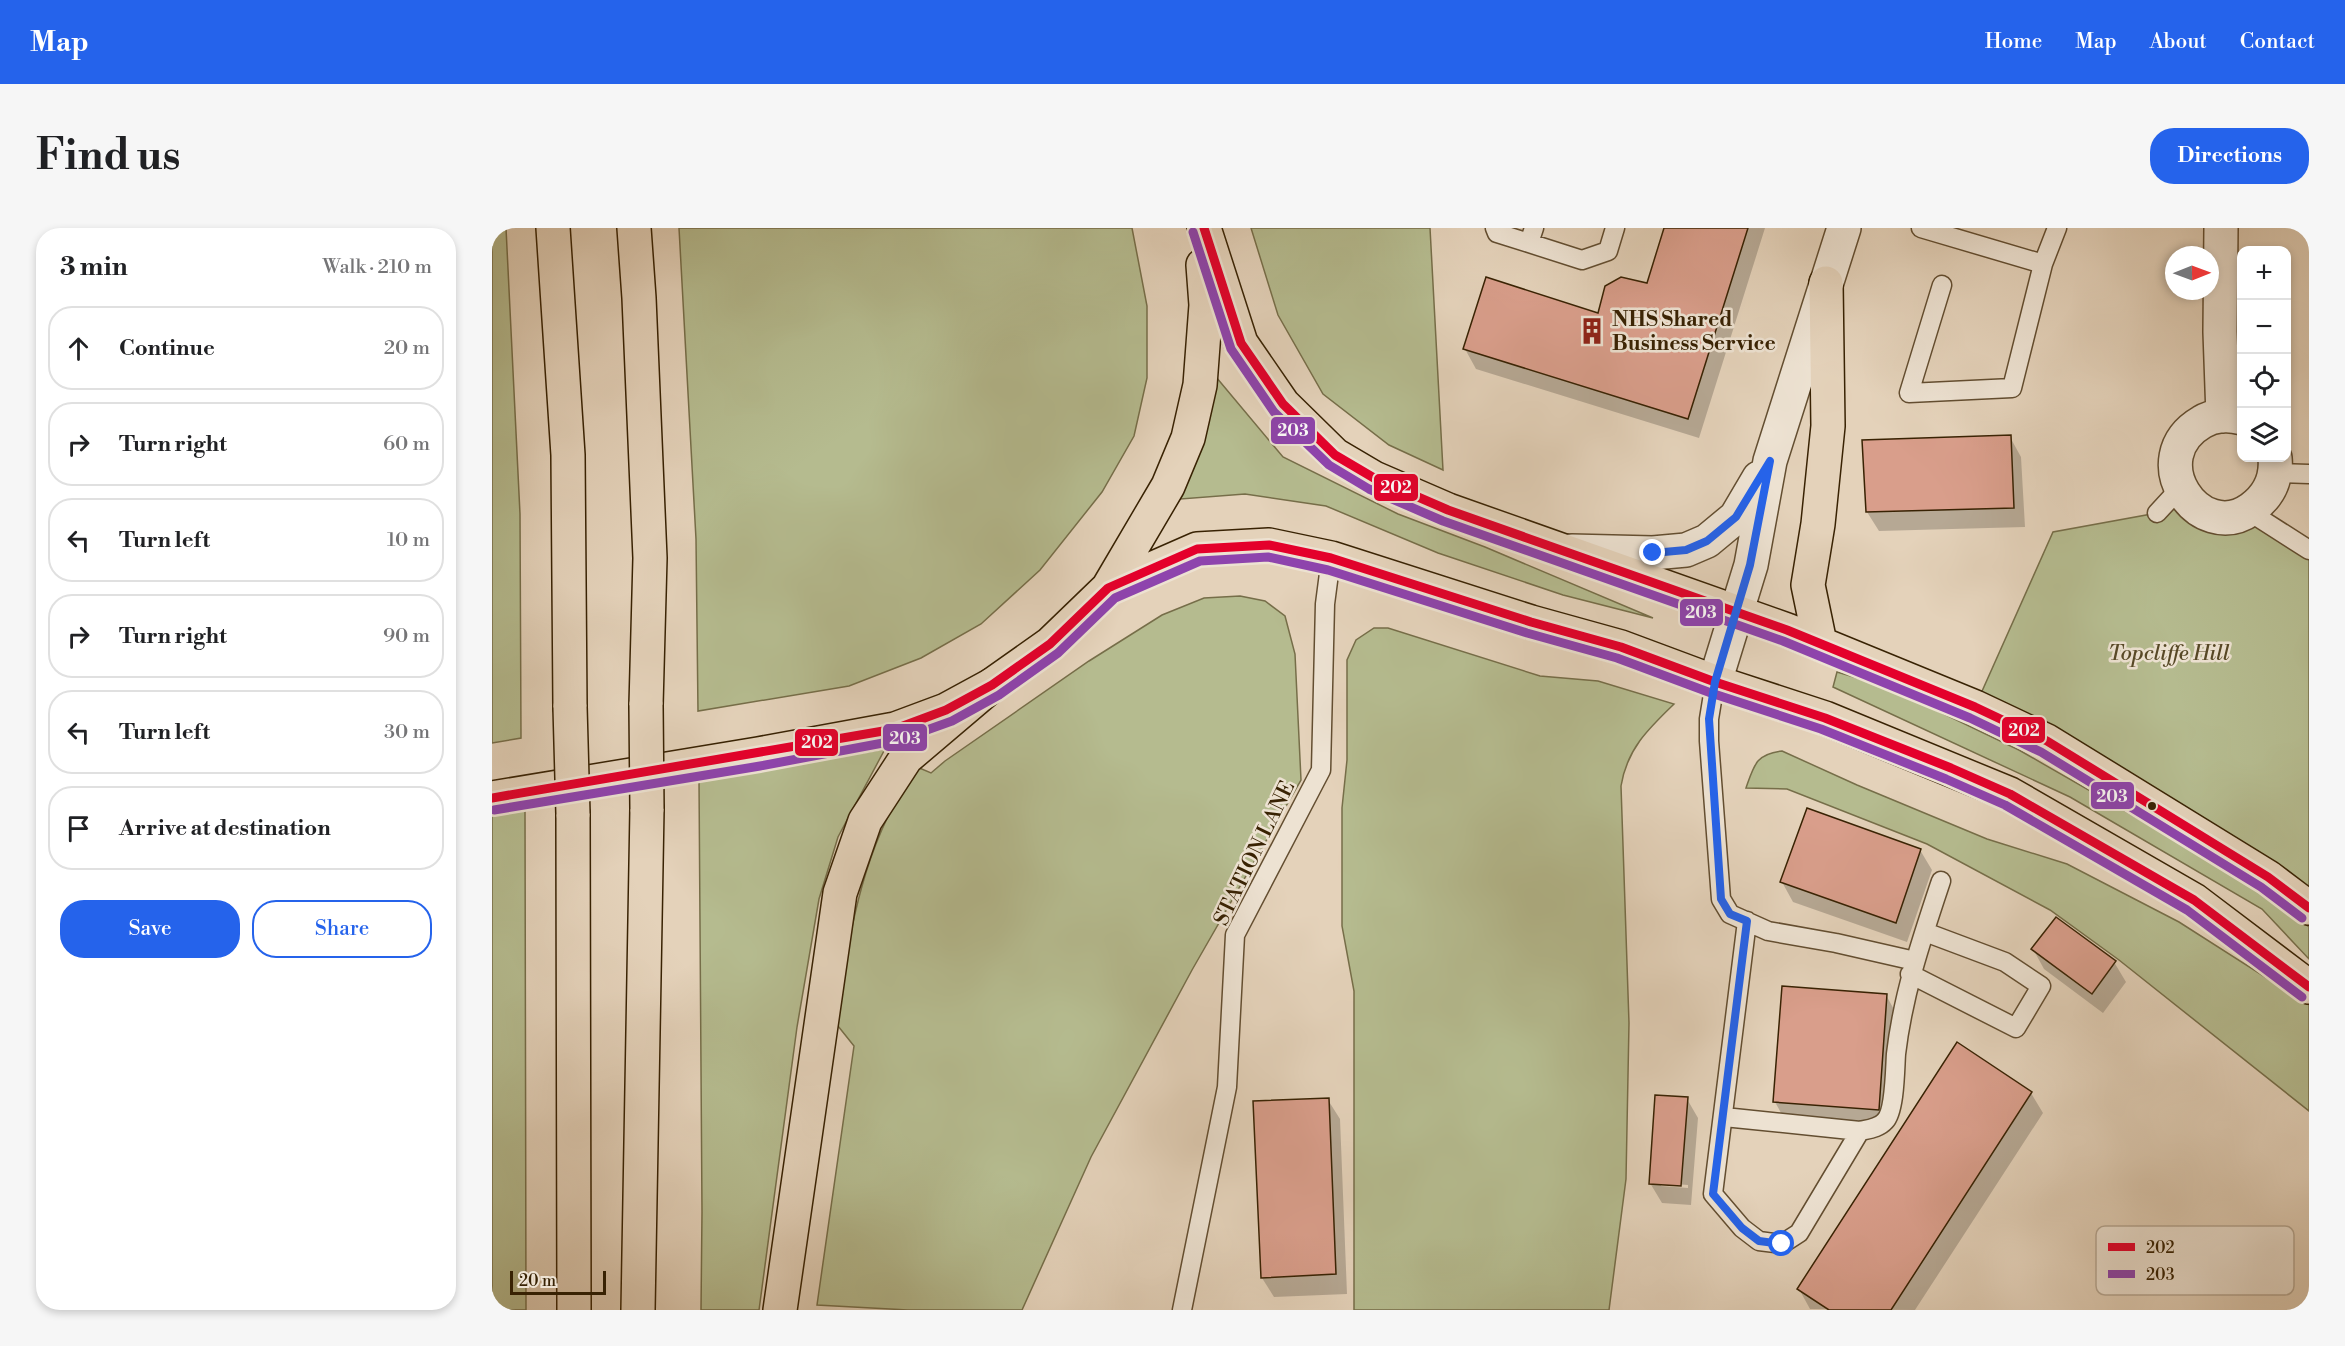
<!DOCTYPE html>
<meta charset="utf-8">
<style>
body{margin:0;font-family:"Libre Bodoni",serif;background:#f6f6f6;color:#202124}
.controls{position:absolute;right:18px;top:18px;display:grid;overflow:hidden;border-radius:12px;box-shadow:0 3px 9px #0003}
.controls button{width:54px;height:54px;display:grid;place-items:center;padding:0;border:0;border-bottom:2px solid #e0e0e0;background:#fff;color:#202124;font:30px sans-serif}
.compass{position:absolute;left:1673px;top:18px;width:54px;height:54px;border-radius:50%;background:#fff;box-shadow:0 3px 9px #0003;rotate:89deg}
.scale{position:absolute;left:18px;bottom:15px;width:96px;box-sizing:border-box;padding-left:6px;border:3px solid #382203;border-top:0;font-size:16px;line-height:21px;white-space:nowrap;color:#382203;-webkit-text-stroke:4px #ede2d2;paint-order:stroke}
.stop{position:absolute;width:18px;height:18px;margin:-14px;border:4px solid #2563eb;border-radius:50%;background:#fff}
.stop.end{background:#2563eb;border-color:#fff;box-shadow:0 2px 6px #0008}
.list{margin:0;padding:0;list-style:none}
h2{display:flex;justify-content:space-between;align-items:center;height:78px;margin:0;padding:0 24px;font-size:26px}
h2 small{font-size:20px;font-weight:400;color:#757577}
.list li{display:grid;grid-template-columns:39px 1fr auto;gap:18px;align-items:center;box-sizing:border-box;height:84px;margin:0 12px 12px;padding:0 12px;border:2px solid #e0e0e0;border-radius:24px}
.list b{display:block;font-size:22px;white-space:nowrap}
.list em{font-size:20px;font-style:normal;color:#757577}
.actions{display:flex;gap:12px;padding:18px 24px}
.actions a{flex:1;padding:14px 0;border:2px solid #2563eb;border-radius:24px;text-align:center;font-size:21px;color:#2563eb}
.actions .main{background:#2563eb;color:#fff}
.icon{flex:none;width:33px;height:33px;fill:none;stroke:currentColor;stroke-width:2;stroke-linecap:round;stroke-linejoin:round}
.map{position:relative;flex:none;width:1817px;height:1082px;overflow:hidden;border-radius:24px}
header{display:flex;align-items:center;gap:36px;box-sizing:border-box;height:84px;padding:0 30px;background:#2563eb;color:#fff}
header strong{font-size:28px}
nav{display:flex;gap:33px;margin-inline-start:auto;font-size:21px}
.intro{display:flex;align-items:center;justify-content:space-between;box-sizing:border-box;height:144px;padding:0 36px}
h1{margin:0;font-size:42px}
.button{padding:15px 27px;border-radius:24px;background:#2563eb;color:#fff;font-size:21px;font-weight:700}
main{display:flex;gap:36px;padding:0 36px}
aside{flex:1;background:#fff;border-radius:24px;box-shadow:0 3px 9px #0003}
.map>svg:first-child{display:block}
</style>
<header>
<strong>Map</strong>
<nav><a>Home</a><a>Map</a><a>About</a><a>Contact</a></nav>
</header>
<div class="intro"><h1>Find us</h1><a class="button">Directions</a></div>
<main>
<aside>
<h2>3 min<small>Walk · 210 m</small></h2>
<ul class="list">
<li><svg class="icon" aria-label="ahead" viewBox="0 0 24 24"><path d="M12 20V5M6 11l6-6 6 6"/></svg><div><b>Continue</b></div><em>20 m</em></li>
<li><svg class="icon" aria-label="right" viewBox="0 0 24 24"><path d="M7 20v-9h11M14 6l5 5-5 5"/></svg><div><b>Turn right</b></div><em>60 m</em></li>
<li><svg class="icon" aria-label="left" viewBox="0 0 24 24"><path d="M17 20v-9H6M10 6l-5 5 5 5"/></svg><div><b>Turn left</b></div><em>10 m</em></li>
<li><svg class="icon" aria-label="right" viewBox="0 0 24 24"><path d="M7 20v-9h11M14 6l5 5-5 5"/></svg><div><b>Turn right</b></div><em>90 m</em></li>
<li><svg class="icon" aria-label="left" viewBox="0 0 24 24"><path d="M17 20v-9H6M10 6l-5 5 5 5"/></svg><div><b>Turn left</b></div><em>30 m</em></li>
<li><svg class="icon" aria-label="arrive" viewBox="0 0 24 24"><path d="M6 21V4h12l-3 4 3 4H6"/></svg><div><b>Arrive at destination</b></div></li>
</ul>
<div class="actions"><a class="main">Save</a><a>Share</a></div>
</aside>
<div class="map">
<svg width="1817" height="1082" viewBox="0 0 1817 1082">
<rect width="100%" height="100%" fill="#e4d2ba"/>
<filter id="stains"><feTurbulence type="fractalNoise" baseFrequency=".00333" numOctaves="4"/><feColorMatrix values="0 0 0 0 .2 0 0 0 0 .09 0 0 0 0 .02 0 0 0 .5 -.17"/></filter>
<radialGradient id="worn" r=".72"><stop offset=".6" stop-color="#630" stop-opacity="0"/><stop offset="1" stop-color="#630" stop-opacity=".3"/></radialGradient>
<path fill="#b5bb8f" stroke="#766e49" stroke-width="1.5" d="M0 0H14L28 286 29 510 0 515Z
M187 0H640L655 78V150L642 208 610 264 548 342 489 396 429 430 357 458 206 483 204 311Z
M759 0H938L951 242 897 217 831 166 786 87Z
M714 137 791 229 906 286 993 319 1161 390 1071 367 946 325 834 278 753 266 676 272Z
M1688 260 1817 322V680L1483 479 1561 304 1665 285Z
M748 368 773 373 793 388 803 426 809 552 700 742 599 929 530 1082H416L325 1077 362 818 342 793C360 700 369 618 425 539L439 545 453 533 597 433 670 387 712 370Z
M882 400H896L1048 448 1106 453 1182 476C1156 501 1135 521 1129 558L1137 795 1134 951 1117 1082H862V763L850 698V580L855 532V432L864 412Z
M1345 444 1396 459 1527 522 1776 665 1817 699V731L1770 681 1578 569 1341 459Z
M393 521 346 609 327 671 305 799 267 1082H209L210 984 207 551Z
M1290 523 1365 557 1495 611 1575 636 1687 694 1817 777V883L1627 732 1558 682 1435 616 1295 561 1254 560C1262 537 1264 526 1290 523Z
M33 582 34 1082H0V587Z"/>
<path fill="#0003" fill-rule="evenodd" d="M1174 0H1273L1207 210 984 141 973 121 1107 87 1156 56Z
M1518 209 1529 229 1533 299 1387 303 1375 284Z
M1428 622 1440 642 1415 714 1301 674 1290 654Z
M1541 721 1622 734 1634 754 1611 785 1552 741Z
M1394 767 1405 787 1397 901 1294 894 1283 874Z
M1539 865 1551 885 1423 1082 1318 1081 1307 1061Z
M1195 871 1206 890 1199 977 1170 975 1158 955ZM1169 955 1196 957V960L1169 958Z
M836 872 848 891 855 1066 782 1069 770 1050Z"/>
<path fill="#d99e8b" stroke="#382203" stroke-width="1.5" d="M1172 0H1256L1196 191 971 121 994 49 1106 85 1113 58 1129 49 1155 55Z
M1519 207 1522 280 1374 284 1370 212Z
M1315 580 1429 621 1404 695 1288 654Z
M1564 689 1624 733 1600 766 1539 721Z
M1290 758 1395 766 1387 882 1281 874Z
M1465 814 1540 864 1399 1082H1337L1305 1061Z
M1163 867 1196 869 1189 958 1157 956Z
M837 870 844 1046 769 1050 761 873Z"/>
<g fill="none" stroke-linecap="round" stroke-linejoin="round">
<defs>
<path id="service" d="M1003 0 1005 5 1037 15
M1042 0 1037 15 1090 32 1116 23 1123 0
M1429 0 1551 36 1520 160 1417 165 1450 57
M1551 36 1565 0
M1783 245 1817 246
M1756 283 1817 322
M1665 285 1688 260
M1223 454 1217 491V513L1229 671 1238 686 1276 703 1344 715 1423 733
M1255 693 1221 966 1250 1000 1267 1013 1290 1016 1307 1005 1368 903
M1418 746 1524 800 1549 758 1513 734 1433 704
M1232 889 1368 903C1377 901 1387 900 1393 893 1403 883 1403 840 1404 826 1411 766 1430 710 1449 653
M690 1082 735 859 743 707 829 542 833 376 839 330"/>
<path id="minor" d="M1729 0 1728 104 1731 188
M1750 190C1737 186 1721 187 1710 194 1648 230 1707 318 1759 281 1777 268 1785 251 1783 230
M1079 323 1161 325 1194 322 1215 313 1244 289 1267 250
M1223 454 1259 337 1278 233 1352 0"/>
<path id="trunk" d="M712 0 749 115 791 176 843 227 882 250 956 282 1295 402 1483 479 1555 513 1776 649 1817 680
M616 360 705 321 777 317 839 330 1039 394 1129 419 1223 454 1333 490 1518 566 1702 672 1817 759
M1328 415 1316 357 1326 296 1336 198 1334 55
M0 570 266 526 403 501 454 482 500 457 558 416 616 360 676 258 696 210 708 157 714 77 711 37"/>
<path id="motorway" d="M61 0 76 227 78 479
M142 0 147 70 158 330 154 477
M81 586 82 1082
M146 1082 155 581
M288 1082 348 665 373 593 414 530 500 457"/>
</defs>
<use href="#service" stroke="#634e31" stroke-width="21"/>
<use href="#minor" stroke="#634e31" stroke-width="36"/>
<use href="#trunk" stroke="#382203" stroke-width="36"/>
<use href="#motorway" stroke="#382203" stroke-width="36"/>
<use href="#service" stroke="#ede2d2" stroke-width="18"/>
<use href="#minor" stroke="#ede2d2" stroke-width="33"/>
<use href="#trunk" stroke="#e4d2ba" stroke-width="33"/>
<use href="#motorway" stroke="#e4d2ba" stroke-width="33"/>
<defs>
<path id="motorway-bridge" d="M154 477 155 581
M78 479 81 586"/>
</defs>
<use href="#motorway-bridge" stroke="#382203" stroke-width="36" stroke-linecap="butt"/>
<use href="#motorway-bridge" stroke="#e4d2ba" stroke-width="33"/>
<defs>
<path id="bus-1" d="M712 0 749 115 791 176 843 227 882 250 956 282 1295 402 1483 479 1555 513 1776 649 1817 680
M0 570 403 501 454 482 500 457 558 416 616 360 705 321 777 317 839 330 1039 394 1129 419 1223 454 1333 490 1459 540 1518 566 1702 672 1817 759"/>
<path id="bus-2" d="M701 4 739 121 782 184 837 237 877 261 951 293 1291 413 1478 490 1549 524 1769 659 1810 690
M2 582 268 538 407 512 460 493 507 467 566 425 623 370 708 333 776 329 836 342 1035 405 1125 430 1219 465 1329 501 1454 551 1513 577 1695 682 1810 769"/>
</defs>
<use href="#bus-1" stroke="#ede2d2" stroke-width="14"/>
<use href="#bus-2" stroke="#ede2d2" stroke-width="14"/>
<use href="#bus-1" stroke="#e4002b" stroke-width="9"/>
<use href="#bus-2" stroke="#8e44ad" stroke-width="9"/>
</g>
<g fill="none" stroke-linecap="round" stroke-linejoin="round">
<path stroke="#2563eb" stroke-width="8" d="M1161 325 1194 322 1215 313 1244 289 1278 233 1258 337 1223 454 1217 491 1229 671 1238 686 1255 693 1221 966 1250 1000 1267 1013 1290 1016"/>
</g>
<defs>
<symbol id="building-bare" viewBox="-9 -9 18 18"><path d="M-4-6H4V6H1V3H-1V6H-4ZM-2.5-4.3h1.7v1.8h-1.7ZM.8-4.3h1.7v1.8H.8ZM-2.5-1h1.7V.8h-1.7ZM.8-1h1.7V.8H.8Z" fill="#8f2418" stroke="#ede2d2" stroke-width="2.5" paint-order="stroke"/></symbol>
</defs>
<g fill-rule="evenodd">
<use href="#building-bare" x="1081" y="84" width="38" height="38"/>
</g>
<circle fill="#382203" stroke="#ede2d2" stroke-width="2" cx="1660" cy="578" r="5"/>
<g text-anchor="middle" stroke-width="5" stroke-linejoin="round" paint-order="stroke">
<g font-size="21" font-weight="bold" fill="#382203" stroke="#ede2d2" text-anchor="start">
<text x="1120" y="98">NHS Shared<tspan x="1120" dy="24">Business Service</tspan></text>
</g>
<g font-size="21" font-style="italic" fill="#574826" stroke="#ede2d2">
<text x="1677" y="432">Topcliffe Hill</text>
</g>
<g font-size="21" fill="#382203" stroke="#ede2d2">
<text transform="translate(762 625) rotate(-64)" y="7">STATION LANE</text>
</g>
</g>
<rect x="1604" y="998" width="198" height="69" rx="9" fill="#ede2d2" stroke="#b7a894" stroke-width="1.5"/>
<rect x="1616" y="1015" width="27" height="8" fill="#e4002b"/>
<rect x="1616" y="1042" width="27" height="8" fill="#8e44ad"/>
<g font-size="16" fill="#382203">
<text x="1654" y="1025">202</text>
<text x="1654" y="1052">203</text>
</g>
<g stroke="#ede2d2" stroke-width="2">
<rect x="778" y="188" width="46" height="29" rx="6" fill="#8e44ad"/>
<rect x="881" y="245" width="46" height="29" rx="6" fill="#e4002b"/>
<rect x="1187" y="370" width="45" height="29" rx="6" fill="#8e44ad"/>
<rect x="1509" y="488" width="45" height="28" rx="6" fill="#e4002b"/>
<rect x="390" y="495" width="46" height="29" rx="6" fill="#8e44ad"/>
<rect x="302" y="500" width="45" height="29" rx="6" fill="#e4002b"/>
<rect x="1598" y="553" width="45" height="29" rx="6" fill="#8e44ad"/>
</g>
<g font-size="16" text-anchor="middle" font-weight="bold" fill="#fff">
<text x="801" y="208">203</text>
<text x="904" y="265">202</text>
<text x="1209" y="390">203</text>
<text x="1532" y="508">202</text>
<text x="413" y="516">203</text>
<text x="325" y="520">202</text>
<text x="1620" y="574">203</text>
</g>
<rect width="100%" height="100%" filter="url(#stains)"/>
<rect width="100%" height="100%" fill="url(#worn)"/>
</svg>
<div class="controls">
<button>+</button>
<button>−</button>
<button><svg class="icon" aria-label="locate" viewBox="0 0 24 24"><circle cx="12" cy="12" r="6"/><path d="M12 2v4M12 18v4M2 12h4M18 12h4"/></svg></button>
<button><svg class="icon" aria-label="layers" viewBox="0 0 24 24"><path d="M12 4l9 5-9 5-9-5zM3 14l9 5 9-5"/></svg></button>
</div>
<svg class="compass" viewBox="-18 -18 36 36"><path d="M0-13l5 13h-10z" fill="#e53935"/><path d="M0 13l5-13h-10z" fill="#757577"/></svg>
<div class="scale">20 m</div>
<div class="stop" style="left:1290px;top:1016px"></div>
<div class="stop end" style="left:1161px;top:325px"></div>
</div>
</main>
